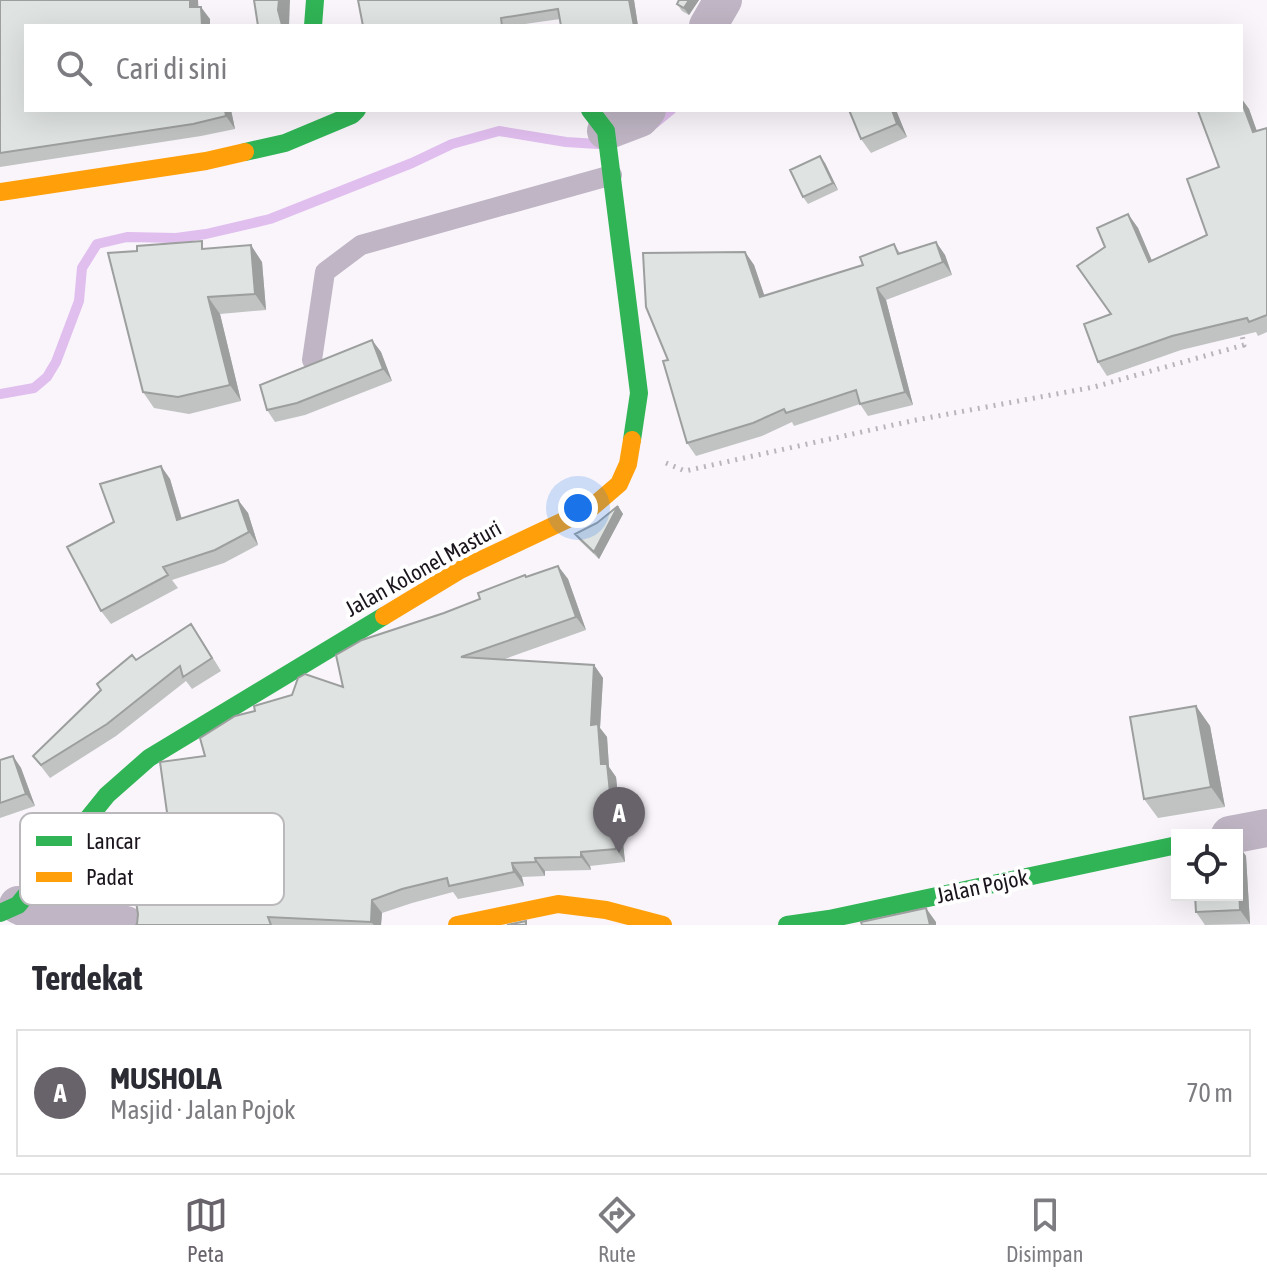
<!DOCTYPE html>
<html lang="id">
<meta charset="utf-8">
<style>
body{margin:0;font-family:"Asap Condensed",sans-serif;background:#f2f2f3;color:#2b2b33}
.controls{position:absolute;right:24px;bottom:24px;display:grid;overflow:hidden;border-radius:0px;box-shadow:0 8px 32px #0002}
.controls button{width:72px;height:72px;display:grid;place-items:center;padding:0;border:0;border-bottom:2px solid #e1e1e2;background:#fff;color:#2b2b33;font:40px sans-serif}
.you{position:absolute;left:578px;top:508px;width:28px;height:28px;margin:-20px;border:6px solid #fff;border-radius:50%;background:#1a73e8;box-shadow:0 0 0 12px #1a73e833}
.badge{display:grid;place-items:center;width:52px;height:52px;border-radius:50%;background:#68636a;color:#fff;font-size:26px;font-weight:700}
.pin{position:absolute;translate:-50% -66px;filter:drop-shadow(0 2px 4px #0008)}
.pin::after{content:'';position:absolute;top:42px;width:28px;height:24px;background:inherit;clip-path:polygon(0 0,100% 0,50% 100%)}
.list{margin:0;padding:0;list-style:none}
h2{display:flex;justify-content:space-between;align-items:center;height:104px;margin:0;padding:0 32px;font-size:34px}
h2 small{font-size:26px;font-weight:400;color:#7c7c81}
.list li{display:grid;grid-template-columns:52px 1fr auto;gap:24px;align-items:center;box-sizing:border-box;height:128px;margin:0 16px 16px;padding:0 16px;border:2px solid #e1e1e2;border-radius:0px}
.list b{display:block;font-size:30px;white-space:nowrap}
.list p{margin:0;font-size:26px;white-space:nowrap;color:#7c7c81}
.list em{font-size:26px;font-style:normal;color:#7c7c81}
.icon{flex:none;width:44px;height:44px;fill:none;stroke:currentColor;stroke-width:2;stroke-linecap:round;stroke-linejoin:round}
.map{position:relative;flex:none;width:1267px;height:925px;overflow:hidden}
.search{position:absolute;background:#fff;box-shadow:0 8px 32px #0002;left:24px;right:24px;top:24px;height:88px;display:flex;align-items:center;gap:20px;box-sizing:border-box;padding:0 28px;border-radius:0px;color:#7c7c81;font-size:30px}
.sheet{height:248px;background:#fff}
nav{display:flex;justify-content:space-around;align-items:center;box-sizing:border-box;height:112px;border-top:2px solid #e1e1e2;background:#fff;font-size:22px;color:#7c7c81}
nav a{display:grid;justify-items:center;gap:4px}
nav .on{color:#68636a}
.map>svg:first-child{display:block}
</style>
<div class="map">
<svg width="1267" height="925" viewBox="0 0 1267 925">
<rect width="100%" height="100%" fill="#f9f5fb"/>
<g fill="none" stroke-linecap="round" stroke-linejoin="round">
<path stroke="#e0beee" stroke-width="10" d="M654 124 671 110
M0 394 34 388 47 377 56 362 79 301 82 268 97 244 127 237 176 238 206 234 270 219 412 163 452 144 499 131 566 142 598 144"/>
<path stroke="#bab4bd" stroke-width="5" stroke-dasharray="2 6" stroke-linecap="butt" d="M666 463 685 471 916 420 1094 387 1244 345 1241 330"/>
<path stroke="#bfb5c4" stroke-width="20" d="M312 360 325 272 361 245 612 175"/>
<path stroke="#bfb5c4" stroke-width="38" d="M708 26 723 0
M606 131 640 118 647 110
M1230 835 1267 828
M18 905 47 918 90 919 126 925"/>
<path stroke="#30b455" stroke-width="18" d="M313 26 315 0
M590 110 606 131 639 393 632 440
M245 152 285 143 352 115 357 110
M0 913 18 905 107 795 149 758 384 616
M787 925 829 919 1177 845"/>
<path stroke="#ff9f0a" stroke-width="18" d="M0 192 206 161 245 152
M384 616 460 570 591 508 619 484 628 464 632 440
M457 925 558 904 606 910 663 925"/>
</g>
<path fill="#c0c3c2" d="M0 0H198V7L210 19V26H26L231 110 235 129 201 136 0 167Z
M358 0H634L638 26 560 19 511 26H363Z
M679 0H699L689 15 682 11 677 4Z
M1241 98 1249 109 1257 131 1267 128V332L1258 336 1256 332 1181 350 1107 376 1098 362 1111 314 1105 247 1128 214 1138 228 1152 261 1207 235 1219 167 1241 110Z
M849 110H896L907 137 871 153 861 139Z
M825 163 838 190 808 204 803 197Z
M936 242 945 255 952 275 886 300 913 405 868 416 860 404 794 426 792 422 762 436 696 456 687 443 745 252 754 265 764 295 863 265 894 244 900 253Z
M207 249 262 262 266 310 220 314 241 401 189 414 154 408 143 392Z
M372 340 381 352 392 381 305 415 275 422 267 410Z
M161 466 170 479 182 519 238 500 248 513 258 545 224 563 172 580 178 588 111 624 101 611 114 522Z
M618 506 623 514 599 559 580 541 575 534 597 523Z
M558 566 568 579 586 630 502 660 594 665 603 678 600 728 607 737 609 767 616 777 625 862 590 866 591 870 545 871V876L522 877 524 886 458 899 453 892 412 903 382 913 381 925H136L137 924 170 834 205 756 343 687 444 613 480 599 526 577Z
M200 637 221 671 192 689 186 681 116 736 50 778 33 756 136 660Z
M1196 706 1210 726 1225 807 1158 818 1144 799Z
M13 756 21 768 35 806 0 818V760Z
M1237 843 1246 856 1250 924 1205 925 1196 912Z"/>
<path fill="#9c9f9e" d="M190 0H198L199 20 190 7Z
M279 0H290L289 26H283L282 25 278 10Z
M629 0H634L638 26H634Z
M689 0H699L689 15 684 8Z
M201 7 210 19V26H202Z
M1241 98 1249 109 1262 146 1253 132Z
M225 110H231L235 129 226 116Z
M892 110H896L907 137 897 124Z
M820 156 825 163 838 190 833 183Z
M1128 214 1138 228 1158 275 1149 262Z
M936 242 945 255 952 275 943 262Z
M251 245 262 262 266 310 255 294Z
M745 252 754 265 769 309 760 297Z
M877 288 886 300 913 405 905 392Z
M208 297 220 314 241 401 230 385Z
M372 340 381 352 392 381 383 369Z
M161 466 170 479 186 534 177 520Z
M238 500 248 513 258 545 249 532Z
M618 506 623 514 599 559 594 552Z
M558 566 568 579 586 630 576 617Z
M594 665 603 678 600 728 607 737 609 767 616 777 625 862 616 849 601 764 591 725Z
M1196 706 1210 726 1225 807 1211 787Z
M13 756 21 768 35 806 26 794Z
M1237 843 1246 856 1250 924 1240 910Z
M581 852 590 866 591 870 581 857Z
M535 858 545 871V876L536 862Z
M512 863 522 877 524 886 514 872Z
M372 900 382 913 381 925H374L371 922Z
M926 908 936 922V925H930Z"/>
<path fill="#dfe3e2" stroke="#9c9f9e" stroke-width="2" d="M0 0H190V7H201L202 26H26V110H225L226 116 193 124 0 153Z
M254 0H279L278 10 282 25 258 26Z
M358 0H629L634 26H561L558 9 501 18 502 26H363Z
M679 0H689L684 8 677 4Z
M1241 100 1253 132 1267 128V315L1249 322 1247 318 1172 336 1098 362 1084 324 1111 314 1077 266 1105 247 1097 228 1128 214 1149 262 1207 235 1187 179 1219 167 1198 111 1241 110Z
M849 110H892L897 124 861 139Z
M820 156 833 183 803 197 790 170Z
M202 241V249L251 245 255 294 208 297 230 385 178 397 143 392 108 253 137 251V246Z
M936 242 943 262 877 288 905 392 860 404 856 390 786 413 784 409 753 423 687 443 663 361 668 360 646 307 643 253 745 252 760 297 863 265 860 257 894 244 898 254Z
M372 340 383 369 297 403 267 410 260 385Z
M161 466 177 520 238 500 249 532 215 550 163 567 168 575 101 611 67 547 114 522 100 484Z
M618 506 594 552 575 534 597 523Z
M558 566 576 617 461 657 594 665 591 725 598 724 601 764H607L616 849 581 852V857L535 858 536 862 512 863 514 872 449 886 447 878 402 889 372 900 371 922 268 917 271 925H136L137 924 138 914 126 840 170 834 160 762 205 756 200 738 235 716 255 711 254 706 292 695 298 678 305 674 343 687 336 655 362 640 444 613 480 599 478 593 525 575 526 577Z
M191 624 212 658 183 677 180 666 107 724 41 765 33 756 101 690 97 684 132 655 136 660Z
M1196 706 1211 787 1144 799 1130 717Z
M13 756 26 794 0 803V760Z
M1237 845 1240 910 1196 912 1195 895H1237Z
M926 908 930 925H862L861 922Z
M526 921V925H507Z"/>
<g text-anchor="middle" stroke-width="8" stroke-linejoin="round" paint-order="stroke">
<g font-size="22" fill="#1a141c" stroke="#fff">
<text transform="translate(423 568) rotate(-29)" y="8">Jalan Kolonel Masturi</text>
<text transform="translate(982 886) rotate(-12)" y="8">Jalan Pojok</text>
</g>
</g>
<rect x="20" y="813" width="264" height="92" rx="12" fill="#fff" stroke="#bab8bb" stroke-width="2"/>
<rect x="36" y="836" width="36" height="10" fill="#30b455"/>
<rect x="36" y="872" width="36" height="10" fill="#ff9f0a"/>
<g font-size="22" fill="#1a141c">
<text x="86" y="849">Lancar</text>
<text x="86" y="885">Padat</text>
</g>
</svg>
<div class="controls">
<button><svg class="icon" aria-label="locate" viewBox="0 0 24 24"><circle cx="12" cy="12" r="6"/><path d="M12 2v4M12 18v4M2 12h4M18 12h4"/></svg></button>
</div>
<div class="you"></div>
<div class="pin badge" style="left:619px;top:853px">A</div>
<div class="search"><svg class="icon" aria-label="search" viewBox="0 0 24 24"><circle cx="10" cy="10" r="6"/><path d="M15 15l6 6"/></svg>Cari di sini</div>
</div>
<section class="sheet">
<h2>Terdekat<small></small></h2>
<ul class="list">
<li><span class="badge">A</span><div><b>MUSHOLA</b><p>Masjid · Jalan Pojok</p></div><em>70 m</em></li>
</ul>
</section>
<nav>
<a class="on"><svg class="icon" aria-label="map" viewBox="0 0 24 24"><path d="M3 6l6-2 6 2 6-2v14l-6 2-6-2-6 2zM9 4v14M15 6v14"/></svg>Peta</a>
<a><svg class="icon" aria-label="directions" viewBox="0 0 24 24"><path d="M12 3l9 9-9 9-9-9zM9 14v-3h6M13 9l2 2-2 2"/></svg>Rute</a>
<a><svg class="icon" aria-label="saved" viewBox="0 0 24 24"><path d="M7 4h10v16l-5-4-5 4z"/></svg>Disimpan</a>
</nav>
